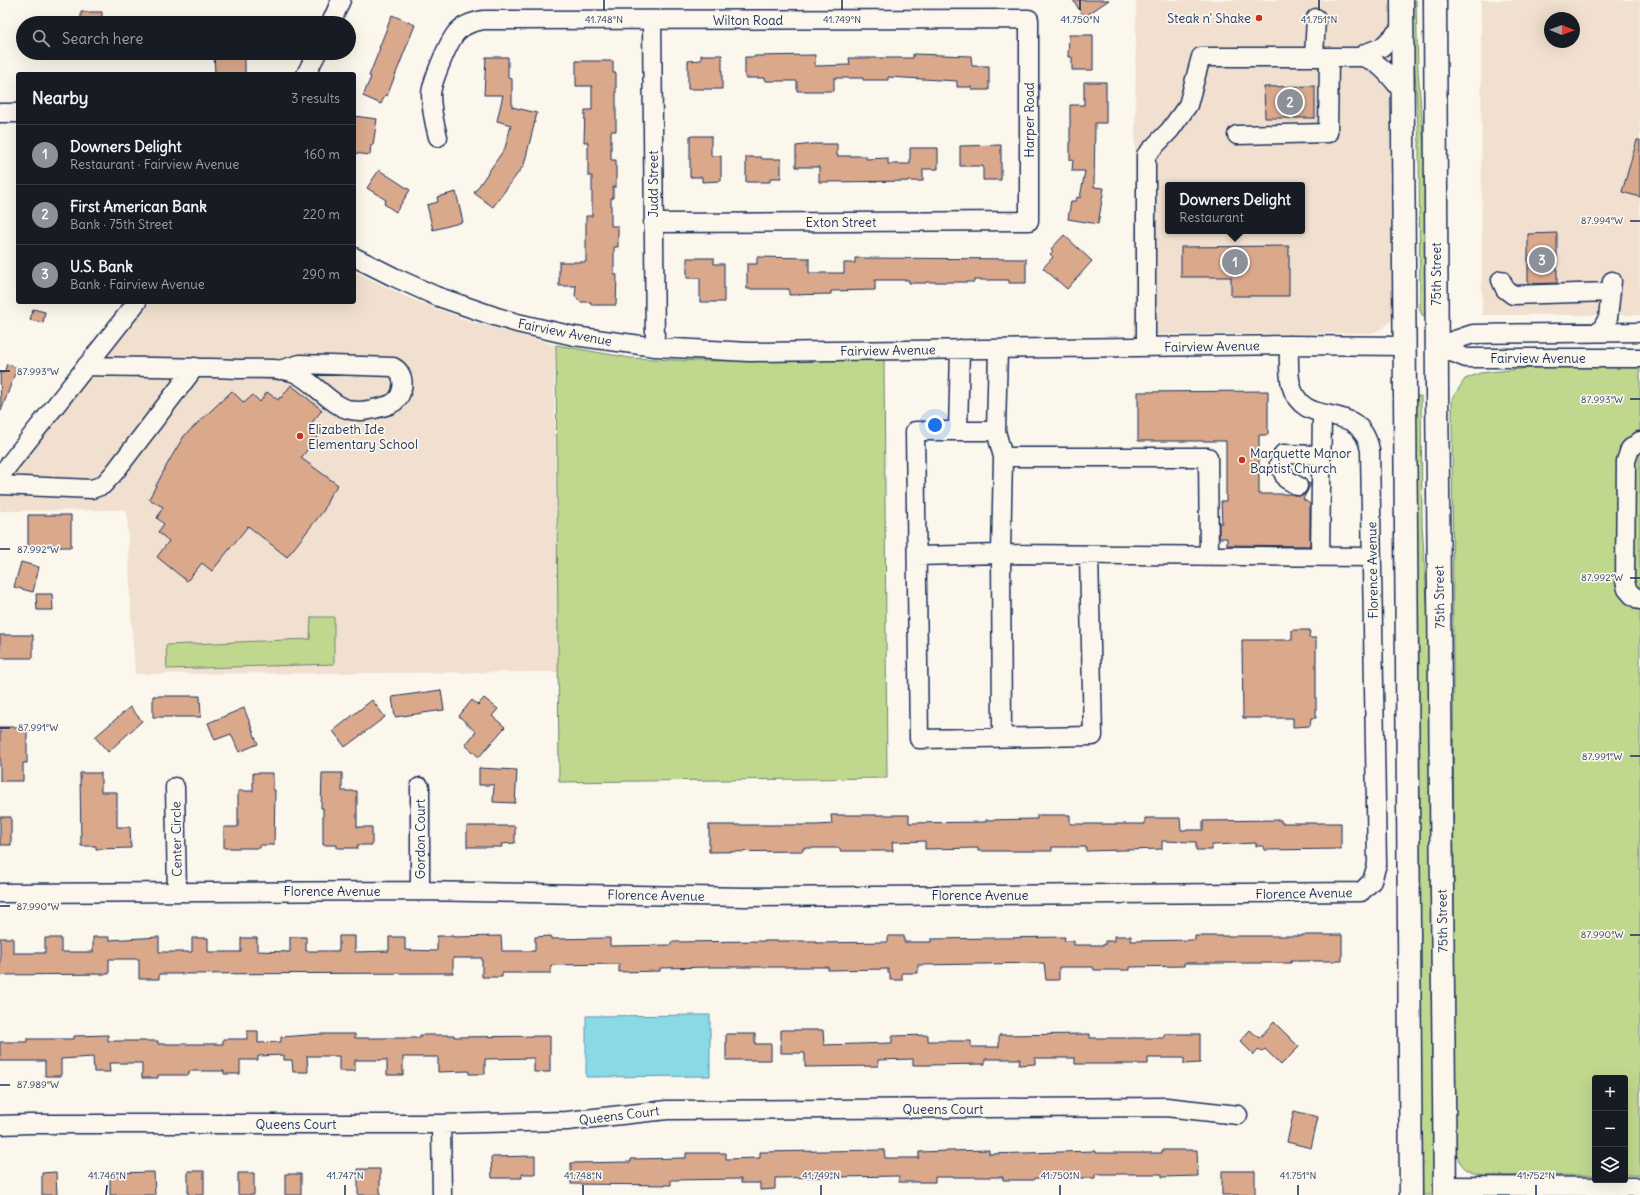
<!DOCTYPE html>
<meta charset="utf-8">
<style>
body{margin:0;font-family:Delius,sans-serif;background:#20242c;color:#f1f3f6}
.controls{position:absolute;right:12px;bottom:12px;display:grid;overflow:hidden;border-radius:4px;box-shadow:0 4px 16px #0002}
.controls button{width:36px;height:36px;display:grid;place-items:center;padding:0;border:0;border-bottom:1px solid #363941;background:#171b24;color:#f1f3f6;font:20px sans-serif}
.compass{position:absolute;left:1544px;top:12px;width:36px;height:36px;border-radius:50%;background:#171b24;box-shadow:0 4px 16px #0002;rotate:91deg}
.you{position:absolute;left:935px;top:425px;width:14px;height:14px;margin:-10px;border:3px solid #fff;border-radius:50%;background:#1a73e8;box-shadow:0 0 0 6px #1a73e833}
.badge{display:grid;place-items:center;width:26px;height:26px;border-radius:50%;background:#8c9099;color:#fff;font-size:13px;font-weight:700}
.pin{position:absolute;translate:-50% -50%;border:2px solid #fff;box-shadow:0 1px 4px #0006}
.popup{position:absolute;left:1165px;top:182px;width:140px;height:52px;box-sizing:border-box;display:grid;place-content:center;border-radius:4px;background:#171b24;filter:drop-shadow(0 1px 3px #0005);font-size:13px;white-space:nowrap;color:#9ea1a6}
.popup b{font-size:15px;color:#f1f3f6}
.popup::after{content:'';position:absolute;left:50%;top:100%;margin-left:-8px;border:8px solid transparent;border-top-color:#171b24}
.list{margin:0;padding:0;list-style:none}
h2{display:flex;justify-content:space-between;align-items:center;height:52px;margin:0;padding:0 16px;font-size:17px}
h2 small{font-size:13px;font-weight:400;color:#9ea1a6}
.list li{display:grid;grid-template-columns:26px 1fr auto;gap:12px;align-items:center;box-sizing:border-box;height:60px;padding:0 16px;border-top:1px solid #363941}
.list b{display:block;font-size:15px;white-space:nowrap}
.list p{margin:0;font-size:13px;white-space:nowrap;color:#9ea1a6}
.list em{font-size:13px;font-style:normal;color:#9ea1a6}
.icon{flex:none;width:22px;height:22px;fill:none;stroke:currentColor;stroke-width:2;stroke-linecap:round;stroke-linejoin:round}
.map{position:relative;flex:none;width:1640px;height:1195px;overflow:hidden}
.search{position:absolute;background:#171b24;box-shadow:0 4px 16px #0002;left:16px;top:16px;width:340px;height:44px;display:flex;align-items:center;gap:10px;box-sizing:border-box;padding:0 14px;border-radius:22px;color:#9ea1a6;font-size:15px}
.panel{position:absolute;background:#171b24;box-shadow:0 4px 16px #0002;left:16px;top:72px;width:340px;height:232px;border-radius:4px}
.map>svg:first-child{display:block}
</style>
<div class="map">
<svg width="1640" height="1195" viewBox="0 0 1640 1195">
<rect width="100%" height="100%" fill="#fbf7ec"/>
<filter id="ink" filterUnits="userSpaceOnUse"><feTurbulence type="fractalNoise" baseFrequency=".025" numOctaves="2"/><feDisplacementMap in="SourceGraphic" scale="8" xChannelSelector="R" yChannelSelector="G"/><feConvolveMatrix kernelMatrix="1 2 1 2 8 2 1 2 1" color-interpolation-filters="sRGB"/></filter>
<g filter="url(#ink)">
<path fill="#f1e0cf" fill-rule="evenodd" d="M1136 0H1391L1396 289 1395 311 1391 321 1383 328 1372 333 1134 335ZM1168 185H1302V231H1168Z
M1481 0H1640V315H1482ZM1550 18H1574V42H1550Z
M354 271 411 299 473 322 556 345 554 378 559 672 135 674 131 616 127 510 0 511V493L150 302H354Z"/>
<path fill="#bfd88e" stroke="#6d8476" d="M1411 0H1416L1418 70 1428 199 1426 313 1424 316 1422 315 1420 310 1419 142Z
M556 345 630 358 700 361 884 359 887 778 559 782Z
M1640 365V1175H1625V1078H1595V1175L1481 1176C1465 1171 1460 1166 1455 1150L1452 399 1465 379 1480 373 1541 367Z
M1414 396H1421L1422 525 1431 660 1436 1195H1420Z
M311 617H334V664L167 669 166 645 310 639Z"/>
<path fill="#8adae6" stroke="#5e96b0" d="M710 1015V1076L586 1077V1016Z"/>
<path fill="#daa98c" stroke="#1b2f5e" d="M1073 0H1109L1084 17Z
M81 12H102V23H81Z
M392 15 415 25 387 96 385 95 381 104 363 96 371 77 369 76 380 48H379Z
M1069 35H1093V70H1072V57H1068Z
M214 53H236V57H245V74H215Z
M913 54 971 56 972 66H989V90H972V87H957V81L888 77V80H863V78H834V91H797V81H766L765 78H745V57H755V56L815 55V66L850 65 849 58H913Z
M701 55H722V89H688V61L701 60Z
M486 57H508V78L512 79V107L537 113 524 165 493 207 474 193 505 148 511 125 497 121 503 95H484Z
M576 61H613V73H616V131H611V160H616V187H613V198H611V226H618V247H614V274L617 275 616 305H591V302H580L575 297 576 286H559V262H586V216H592V176H588V142H584L585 110H592V86H576Z
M1084 82H1106V123H1095L1094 187 1104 188 1098 224 1068 219 1071 201H1076L1077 197 1080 198 1085 171H1072L1073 160H1070V105H1084Z
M1315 86V118H1265L1264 87Z
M354 116 377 119 373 145H371L370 155 354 153Z
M690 136H711V156H721V181L702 182V177H690Z
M1637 140H1640V197L1622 192Z
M813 144H837V156H866V159L888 158V164H910V148H938V169H923V181L819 182V167H796V146Z
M1001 145V180H983V166H960V146Z
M746 157H761L762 159H781V178H770V182H746Z
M379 170 410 190 396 212 384 204 386 200 367 188Z
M456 192 463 222 433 230 427 205 438 202 437 197Z
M1557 233V283L1528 284V234Z
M1064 235 1092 261 1067 289 1043 268 1053 257 1050 254 1053 251 1051 249Z
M1289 246V296H1231V277H1181V247Z
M757 257 809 258V273H844V263H855V258L1026 259V283H1009V280H974V282H926V283H909V280H875V290L831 291V294L789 295V289H747V264H757Z
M687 258H714V264H724V302H700V278H687Z
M33 309 45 312 43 323 30 320Z
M7 364 17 368 1 411 0 372 4 373Z
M291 385 322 410 310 425 320 433 301 458 338 485 330 495 324 510 287 557 248 526 212 571 202 563 187 581 157 557 169 541 158 532 164 524 157 518 163 507 149 499 169 461 184 436 232 391 244 403 253 395 260 402 267 392 278 400 280 397 281 398Z
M1268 391V435H1259V494H1291L1298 496 1304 495 1307 492 1308 483 1311 484 1303 499 1310 504V546L1227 545V538H1219V523H1222L1221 501H1226V441H1138V392Z
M28 515H71V547H28Z
M21 562 39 567 33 592 14 587Z
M36 594H52L53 610H37Z
M1292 630H1310L1309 638H1316V718H1311L1310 726 1293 727V718H1243L1242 640H1292Z
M0 635H33V658H0Z
M441 690 444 710 395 717 392 697Z
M153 696H200L201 717H153Z
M484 698 498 709 492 716 505 727 479 757 465 745 476 732 459 716 472 700 478 705Z
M372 700 385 717 345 747 333 731Z
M130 707 142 721 108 752 95 737Z
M244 708 258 744 239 752 231 734 215 740 208 723Z
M0 727H27V763H23V781H0Z
M479 768 517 770 515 803 493 802 494 785H479Z
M80 773H101V792H117V827H130L131 848 96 849V846H81Z
M253 773H273V790H275L274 845H260V848H224V827H238V791H253Z
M322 773H342V791H357V827H372V845H357L358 848H337V845H323V808H321Z
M831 815H909V823L986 822V820L1037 819V815H1070V824H1145V818H1180L1181 830H1203V821L1281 820V823H1341V849L1265 850 1264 846H1256V843L1212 845V850H1196V842L1162 841V849L1086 851V847H1052V851H978V848L925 849V841L892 842 893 851H840V848H803V851L709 852V825H817L832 824Z
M0 817H11V845H0Z
M467 826H515V843L501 844 502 847H467Z
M1302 935H1342V961H1291V963H1184V966L1130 967V970H1094L1093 967H1059V980H1046L1044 963 918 965V973H902V980H890V973H888V969L828 970V967H712L660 968V971L619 972V964L551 965V973H502V977H482V958H453V973L159 974V979H139V959H109V974L0 975V938H13V953H45V938H61V952H93V937H109V940L159 937V952H192V938H208V952H241V938H257V951L290 952V937H306V951H339V936H355V952L389 951V937H405V950L437 951V936H453V937L501 936 502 951H535V937L551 936V939L610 938V946L671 945V942L765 941H816V943L888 942V936H904V942H931V939L1065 937 1064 941H1074V945H1105V941H1114V936H1131V941L1195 940V936H1302Z
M1274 1022 1299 1047 1281 1065 1265 1049 1261 1052 1259 1049 1254 1055 1240 1041 1250 1030 1259 1038Z
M781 1030H823L824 1045 892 1043V1036L928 1035V1041H971V1047H999V1035L1090 1034V1038H1164V1034H1200V1063L1184 1064V1058H1148V1064H1075V1058H1035V1064L1019 1065 1020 1059H985V1064L928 1065H913V1059L878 1060V1066L805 1067V1053H781Z
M247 1031H258V1043L281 1042V1037L321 1034H355V1038H420V1035H454V1037L550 1036V1072H534V1058L485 1059V1074H469V1071L438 1072V1057H403V1075H387V1060H355V1071H339V1056H307L308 1072H293L292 1060H284V1055L258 1056V1060H240V1074H224V1071H189V1075H158V1078H142V1063H109L110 1072H94L93 1057 61 1059V1076H45V1061H0V1042H27V1039H74V1036L108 1035V1041H158V1044H223V1039H247Z
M726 1034H755V1044H771V1060H726Z
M1294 1111 1318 1117 1311 1148 1287 1142Z
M884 1150 885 1158H919V1152L949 1151 989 1150V1154L1095 1151V1153H1162V1150H1197L1198 1176 1162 1177V1174H1095V1178H1034V1180H1003V1177H935V1182H899V1176L775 1178V1189L760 1190V1183H741V1179L671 1180V1185L571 1184V1163L631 1162V1159L686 1158V1153H726V1159L760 1158V1152Z
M535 1156V1174H522V1178H492L491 1157Z
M358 1169H380V1195H358Z
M188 1171H204V1195H188Z
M1222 1171H1255V1195H1222Z
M56 1172 57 1195H42V1173Z
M154 1172 155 1195H110V1173Z
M238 1173H254V1195H238Z
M285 1174H301V1195H285Z"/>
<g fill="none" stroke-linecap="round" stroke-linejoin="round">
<defs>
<path id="minor" d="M652 20 655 347
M331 23 341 0
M1314 56 1316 18
M1362 57 1366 53 1382 47 1402 27
M306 74 317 53
M0 113H18
M1237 135 1328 133 1329 57
M438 137C434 122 431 109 431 94 432 82 449 39 458 31 465 24 474 22 483 20L1029 19V221L653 223
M354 257 394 277 436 296 494 316 517 323 574 336 655 347 749 352 1289 345 1405 346
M1501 280 1505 289 1513 295 1610 292
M1600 332 1608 318 1612 281
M1437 346 1466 358H1640
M1437 346 1473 334 1640 332
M1146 347V155L1170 130 1188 105 1201 57H1362C1381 62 1391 78 1403 92
M998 349 996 431 1003 457 1001 554 1002 737
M86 366C138 367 189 367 240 369 257 369 279 367 295 373 317 383 333 411 359 411 366 411 385 407 391 404 402 399 406 382 399 372 398 370 395 368 393 367L300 364 279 370
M958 431 960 349
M996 431H915L919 739 1093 736 1089 555
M1640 441 1630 449 1626 461 1625 581 1627 589 1632 595 1640 600
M1003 457H1208L1209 556
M0 476 137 302
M0 485 92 489 103 485 114 473 195 367
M1298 486 1286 479 1279 464 1283 454 1321 455
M917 556 1001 554 1372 557
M1320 557 1322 414
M175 787 177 891
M420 787V891
M0 893 420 891 745 897 1361 892 1372 881 1377 864 1370 450C1359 396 1304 433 1291 385 1288 372 1289 358 1289 345
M441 1124 442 1195
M0 1125 30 1124H441L567 1121 667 1110 1166 1107 1238 1115
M1445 1186 1640 1187"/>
<path id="major" d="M1402 0 1411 1195
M1435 0 1437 389 1445 1195"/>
</defs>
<use href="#minor" stroke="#1b2f5e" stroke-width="21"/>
<use href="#major" stroke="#1b2f5e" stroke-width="25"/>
<use href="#minor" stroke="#fbf7ec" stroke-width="18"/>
<use href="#major" stroke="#fbf7ec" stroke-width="22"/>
</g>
</g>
<path fill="none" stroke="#1b2f5e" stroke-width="1.5" d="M604 10V0M842 10V0M1080 10V0M1319 10V0M1630 221H1640M0 371H10M1630 399H1640M0 549H10M1630 578H1640M0 728H10M1630 756H1640M0 906H10M1630 935H1640M0 1085H10M106 1195 107 1185M345 1195V1185M583 1195V1185M821 1195V1185M1060 1195V1185M1298 1195V1185M1536 1195V1185"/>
<g fill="#c8321e" stroke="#fbf7ec" stroke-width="1.5">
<circle cx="1259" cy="18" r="4"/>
<circle cx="300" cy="436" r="4"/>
<circle cx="1242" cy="460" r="4"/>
</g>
<g text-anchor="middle" stroke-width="3.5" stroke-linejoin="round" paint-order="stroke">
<g font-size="13" fill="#1b2f5e" stroke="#fbf7ec" text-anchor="start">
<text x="1251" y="23" text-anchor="end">Steak n' Shake</text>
<text x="308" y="434">Elizabeth Ide<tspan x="308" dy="15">Elementary School</tspan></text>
<text x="1250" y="458">Marquette Manor<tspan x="1250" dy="15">Baptist Church</tspan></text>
</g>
<g font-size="13" fill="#1b2f5e" stroke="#fbf7ec">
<text x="748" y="25">Wilton Road</text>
<text transform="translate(1029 120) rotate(-90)" y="5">Harper Road</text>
<text transform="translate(653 184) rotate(-90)" y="5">Judd Street</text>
<text x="841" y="227">Exton Street</text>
<text transform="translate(1436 274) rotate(-90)" y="5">75th Street</text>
<text transform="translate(565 332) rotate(11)" y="5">Fairview Avenue</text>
<text transform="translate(1212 346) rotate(-1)" y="5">Fairview Avenue</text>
<text transform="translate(888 350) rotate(-1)" y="5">Fairview Avenue</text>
<text x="1538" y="363">Fairview Avenue</text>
<text transform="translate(1372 570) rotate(-91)" y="5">Florence Avenue</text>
<text transform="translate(1439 597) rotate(-91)" y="5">75th Street</text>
<text transform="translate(176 839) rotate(-91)" y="5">Center Circle</text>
<text transform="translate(420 839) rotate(-90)" y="5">Gordon Court</text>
<text x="332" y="896">Florence Avenue</text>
<text transform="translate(1304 893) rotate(-1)" y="5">Florence Avenue</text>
<text transform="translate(656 895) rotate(1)" y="5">Florence Avenue</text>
<text x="980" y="900">Florence Avenue</text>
<text transform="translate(1442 921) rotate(-91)" y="5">75th Street</text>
<text x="943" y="1114">Queens Court</text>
<text transform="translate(619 1115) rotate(-7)" y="5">Queens Court</text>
<text x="296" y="1129">Queens Court</text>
</g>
</g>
<g font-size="10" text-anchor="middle" fill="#1b2f5e" stroke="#fbf7ec" stroke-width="3.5" stroke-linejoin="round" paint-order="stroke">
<text x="604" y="23">41.748°N</text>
<text x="842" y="23">41.749°N</text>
<text x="1080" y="23">41.750°N</text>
<text x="1319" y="23">41.751°N</text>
<text x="1602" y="224">87.994°W</text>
<text x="38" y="375">87.993°W</text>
<text x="1602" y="403">87.993°W</text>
<text x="38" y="553">87.992°W</text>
<text x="1602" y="581">87.992°W</text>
<text x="38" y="731">87.991°W</text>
<text x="1602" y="760">87.991°W</text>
<text x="38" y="910">87.990°W</text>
<text x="1602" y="938">87.990°W</text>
<text x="38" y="1088">87.989°W</text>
<text x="107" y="1179">41.746°N</text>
<text x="345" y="1179">41.747°N</text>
<text x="583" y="1179">41.748°N</text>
<text x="821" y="1179">41.749°N</text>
<text x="1060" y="1179">41.750°N</text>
<text x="1298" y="1179">41.751°N</text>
<text x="1536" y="1179">41.752°N</text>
</g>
</svg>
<div class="controls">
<button>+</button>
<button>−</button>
<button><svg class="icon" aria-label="layers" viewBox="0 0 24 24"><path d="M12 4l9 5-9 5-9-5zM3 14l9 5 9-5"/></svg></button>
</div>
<svg class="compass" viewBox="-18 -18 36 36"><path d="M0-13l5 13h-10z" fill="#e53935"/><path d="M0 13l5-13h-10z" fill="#9ea1a6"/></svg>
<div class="you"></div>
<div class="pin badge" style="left:1235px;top:262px">1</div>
<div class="popup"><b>Downers Delight</b>Restaurant</div>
<div class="pin badge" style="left:1290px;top:102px">2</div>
<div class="pin badge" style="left:1542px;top:260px">3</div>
<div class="search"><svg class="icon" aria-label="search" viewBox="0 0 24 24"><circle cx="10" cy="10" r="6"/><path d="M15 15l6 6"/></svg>Search here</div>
<section class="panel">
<h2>Nearby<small>3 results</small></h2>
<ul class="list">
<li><span class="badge">1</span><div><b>Downers Delight</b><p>Restaurant · Fairview Avenue</p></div><em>160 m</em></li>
<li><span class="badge">2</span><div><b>First American Bank</b><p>Bank · 75th Street</p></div><em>220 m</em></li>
<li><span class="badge">3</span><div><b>U.S. Bank</b><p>Bank · Fairview Avenue</p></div><em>290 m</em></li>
</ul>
</section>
</div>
